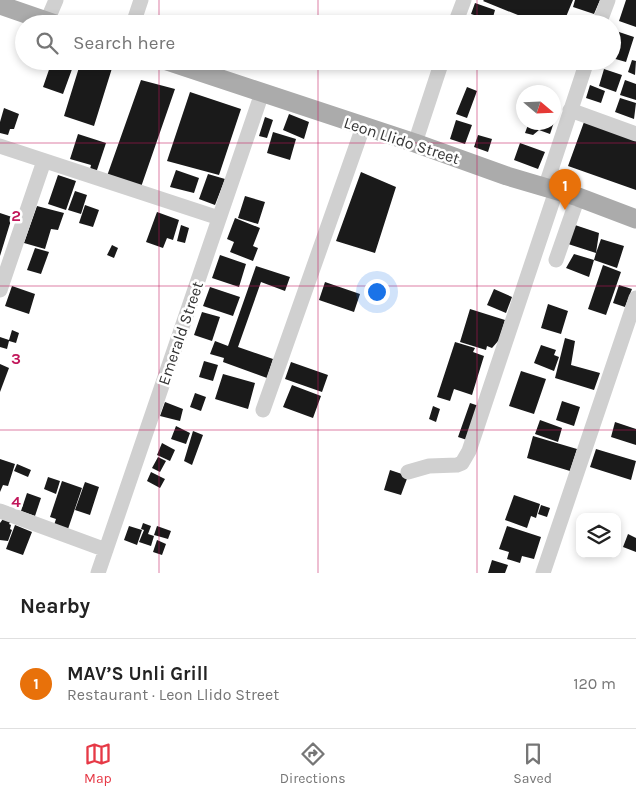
<!DOCTYPE html>
<meta charset="utf-8">
<style>
body{margin:0;font-family:Karla,sans-serif;background:#f6f6f6;color:#222}
.controls{position:absolute;right:15px;bottom:15px;display:grid;overflow:hidden;border-radius:10px;box-shadow:0 2px 8px #0003}
.controls button{width:45px;height:45px;display:grid;place-items:center;padding:0;border:0;border-bottom:1px solid #e0e0e0;background:#fff;color:#222;font:25px sans-serif}
.compass{position:absolute;left:516px;top:85px;width:45px;height:45px;border-radius:50%;background:#fff;box-shadow:0 2px 8px #0003;rotate:109deg}
.you{position:absolute;left:376px;top:291px;width:18px;height:18px;margin:-12px;border:4px solid #fff;border-radius:50%;background:#1a73e8;box-shadow:0 0 0 8px #1a73e833}
.badge{display:grid;place-items:center;width:32px;height:32px;border-radius:50%;background:#e63946;color:#fff;font-size:16px;font-weight:700}
.pin{position:absolute;translate:-50% -41px;filter:drop-shadow(0 1px 2px #0008)}
.pin::after{content:'';position:absolute;top:26px;width:18px;height:15px;background:inherit;clip-path:polygon(0 0,100% 0,50% 100%)}
.list{margin:0;padding:0;list-style:none}
h2{display:flex;justify-content:space-between;align-items:center;height:65px;margin:0;padding:0 20px;font-size:21px}
h2 small{font-size:16px;font-weight:400;color:#767676}
.list li{display:grid;grid-template-columns:32px 1fr auto;gap:15px;align-items:center;box-sizing:border-box;height:90px;padding:0 20px;border-top:1px solid #e0e0e0}
.list b{display:block;font-size:19px;white-space:nowrap}
.list p{margin:0;font-size:16px;white-space:nowrap;color:#767676}
.list em{font-size:16px;font-style:normal;color:#767676}
.icon{flex:none;width:28px;height:28px;fill:none;stroke:currentColor;stroke-width:2;stroke-linecap:round;stroke-linejoin:round}
.map{position:relative;flex:none;width:636px;height:573px;overflow:hidden}
.search{position:absolute;background:#fff;box-shadow:0 2px 8px #0003;left:15px;right:15px;top:15px;height:55px;display:flex;align-items:center;gap:12px;box-sizing:border-box;padding:0 18px;border-radius:28px;color:#767676;font-size:19px}
.sheet{height:155px;background:#fff}
nav{display:flex;justify-content:space-around;align-items:center;box-sizing:border-box;height:70px;border-top:1px solid #e0e0e0;background:#fff;font-size:14px;color:#767676}
nav a{display:grid;justify-items:center;gap:2px}
nav .on{color:#e63946}
.map>svg:first-child{display:block}
</style>
<div class="map">
<svg width="636" height="573" viewBox="0 0 636 573">
<rect width="100%" height="100%" fill="#fff"/>
<path fill="#1a1a1a" d="M484 0H573L563 24H540L483 1Z
M575 0H600L594 14 573 7Z
M626 0H636V27L619 21Z
M475 3 495 10 492 21 471 14Z
M613 30 634 37 626 62 612 58Z
M632 60 636 61 635 75 628 72Z
M52 61H75L63 94 43 87Z
M81 61H102L113 65 94 126 64 116Z
M604 69 622 75 616 92 599 86Z
M141 80 175 89 141 187 107 176Z
M625 80 636 84V100L620 95Z
M590 85 605 91 601 103 586 98Z
M467 87 477 91 467 118 456 114Z
M190 92 241 109 219 175 167 161Z
M620 98 636 103 634 119 615 112Z
M4 108 19 114 14 129H10L8 135 0 133V122Z
M289 114 309 122 304 139 283 130Z
M265 117 273 120 267 138 259 136Z
M456 120 472 125 465 144 450 139Z
M529 122H554L550 134 539 130 533 135 525 133Z
M584 122 636 141V190L568 166Z
M273 132 296 139 290 160 267 153Z
M78 134 106 143 95 176 89 174 91 165 70 159Z
M478 135 492 139 488 152 474 147Z
M520 143 545 152 538 169 514 160Z
M176 170 199 178 194 193 170 187Z
M361 172 396 187 375 253 336 241Z
M208 174 225 179 215 205 199 199Z
M58 175 76 181 66 210 48 204Z
M75 191 87 195 81 214 68 210Z
M245 196 265 202 258 224 238 218Z
M85 205 99 210 93 227 79 223Z
M37 206 64 213 58 230 51 229 45 249 24 243Z
M157 212 179 220 173 240 167 238 163 248 146 242Z
M0 213 12 217 0 256Z
M235 218 260 228 253 246 258 248 253 261 230 252 234 242 227 239Z
M572 224 599 233 596 253 601 239 624 246 617 268 594 260 589 277 566 268 574 254 594 260 596 253 565 243Z
M181 225 189 228 185 243 177 241Z
M112 245 118 248 114 258 107 255Z
M35 248 49 252 41 274 27 270Z
M220 255 246 264 239 287 212 278Z
M603 265 621 272 606 315 588 309Z
M256 266 290 277 285 291 261 282 238 347 273 359 267 378 223 362 224 358 210 354 215 341 228 346Z
M325 282 360 294 354 312 319 300Z
M619 285 632 289 625 307 613 303Z
M12 286 35 294 29 314 5 306Z
M210 287 240 297 233 316 203 306Z
M494 289 512 297 506 313 487 305Z
M548 304 568 311 561 334 541 328Z
M470 309 505 320 499 340 492 348 487 346 486 350 460 342Z
M202 312 220 317 212 341 194 335Z
M12 330 19 333 16 343 9 341 7 349 0 347V337L9 340Z
M565 338 575 341 571 365 600 373 594 390 555 378Z
M455 342 475 348 473 352 484 356 472 395 454 389 450 401 437 397Z
M541 345 556 350 554 355 559 357 554 371 534 363Z
M204 361 218 365 213 381 199 377Z
M291 362 328 375 322 392 285 379Z
M0 364 9 368 0 392Z
M521 371 546 379 534 414 509 406Z
M223 374 255 383 248 409 215 399Z
M292 385 321 396 313 418 283 407Z
M195 393 206 397 201 411 190 407Z
M562 401 580 407 574 426 556 420Z
M165 402 183 409 180 421 160 416Z
M470 403 482 407 470 441 458 437Z
M433 406 440 409 436 422 429 419Z
M540 420 562 428 558 442 535 434Z
M615 422 636 429V445L611 437Z
M176 426 190 433 186 444 171 439Z
M193 431 203 435 192 465 184 461Z
M533 436 577 449 570 471 527 458Z
M162 443 175 450 170 461 157 455Z
M596 449 636 461 631 480 590 467Z
M158 457 166 461 160 472 152 468Z
M0 459 15 464 8 486 3 485 0 492Z
M17 464 31 470 28 477 14 471Z
M390 470 408 476 401 495 384 490Z
M151 472 165 479 160 488 147 481Z
M48 477 60 481 56 494 44 489Z
M62 481 82 488 68 529 54 525 56 519 50 517Z
M85 482 99 487 90 515 75 510Z
M27 493 41 498 35 516 21 511Z
M514 495 540 504 536 518 531 516 527 528 505 520Z
M541 505 550 508 547 517 538 514Z
M3 519 10 522 9 524 11 525 10 529 12 530 8 541 0 540V523Z
M143 523 151 526 148 534 154 536 151 546 139 542 144 530 141 529Z
M15 525 32 532 23 555 6 549Z
M129 526 142 530 137 545 124 540Z
M157 526 171 531 168 539 154 535Z
M507 526 541 537 534 559 522 556 520 563 507 559 509 552 499 549Z
M628 534 636 538V552L623 547Z
M157 540 166 544 162 555 153 552Z
M492 560 508 565 505 573H488Z"/>
<g fill="none" stroke-linecap="round" stroke-linejoin="round">
<path stroke="#d0d0d0" stroke-width="15" d="M47 21 56 0
M133 24 141 0
M455 24 464 0
M599 24 608 0
M570 110 636 134
M415 143 442 61
M0 146 219 218
M545 188 587 61
M556 260 578 197
M0 290 44 161
M263 410 363 127
M408 472 429 466 457 465 462 463 469 451 556 191
M0 511 106 550
M98 573 262 93
M543 573 636 298"/>
<path stroke="#ababab" stroke-width="19" d="M0 5 55 24
M167 61 415 143 507 176 578 197 636 219"/>
</g>
<path fill="none" stroke="#c2185b" stroke-width="1" stroke-opacity="0.55" d="M159 0V24M318 0V24M477 0V24M159 61V573M318 61V573M477 61V573M0 143H636M0 286H636M0 430H636"/>
<g text-anchor="middle" stroke-width="5" stroke-linejoin="round" paint-order="stroke">
<g font-size="16" fill="#333" stroke="#fff">
<text transform="translate(402 140) rotate(18)" y="6">Leon Llido Street</text>
<text transform="translate(180 333) rotate(-71)" y="6">Emerald Street</text>
</g>
</g>
<g font-size="16" text-anchor="middle" font-weight="bold" fill="#c2185b" stroke="#fff" stroke-width="5" stroke-linejoin="round" paint-order="stroke">
<text x="16" y="221">2</text>
<text x="16" y="364">3</text>
<text x="16" y="507">4</text>
</g>
</svg>
<div class="controls">
<button><svg class="icon" aria-label="layers" viewBox="0 0 24 24"><path d="M12 4l9 5-9 5-9-5zM3 14l9 5 9-5"/></svg></button>
</div>
<svg class="compass" viewBox="-18 -18 36 36"><path d="M0-13l5 13h-10z" fill="#e53935"/><path d="M0 13l5-13h-10z" fill="#767676"/></svg>
<div class="you"></div>
<div class="pin badge" style="left:565px;top:210px;background:#e8710a">1</div>
<div class="search"><svg class="icon" aria-label="search" viewBox="0 0 24 24"><circle cx="10" cy="10" r="6"/><path d="M15 15l6 6"/></svg>Search here</div>
</div>
<section class="sheet">
<h2>Nearby<small></small></h2>
<ul class="list">
<li><span class="badge" style="background:#e8710a">1</span><div><b>MAV’S Unli Grill</b><p>Restaurant · Leon Llido Street</p></div><em>120 m</em></li>
</ul>
</section>
<nav>
<a class="on"><svg class="icon" aria-label="map" viewBox="0 0 24 24"><path d="M3 6l6-2 6 2 6-2v14l-6 2-6-2-6 2zM9 4v14M15 6v14"/></svg>Map</a>
<a><svg class="icon" aria-label="directions" viewBox="0 0 24 24"><path d="M12 3l9 9-9 9-9-9zM9 14v-3h6M13 9l2 2-2 2"/></svg>Directions</a>
<a><svg class="icon" aria-label="saved" viewBox="0 0 24 24"><path d="M7 4h10v16l-5-4-5 4z"/></svg>Saved</a>
</nav>
